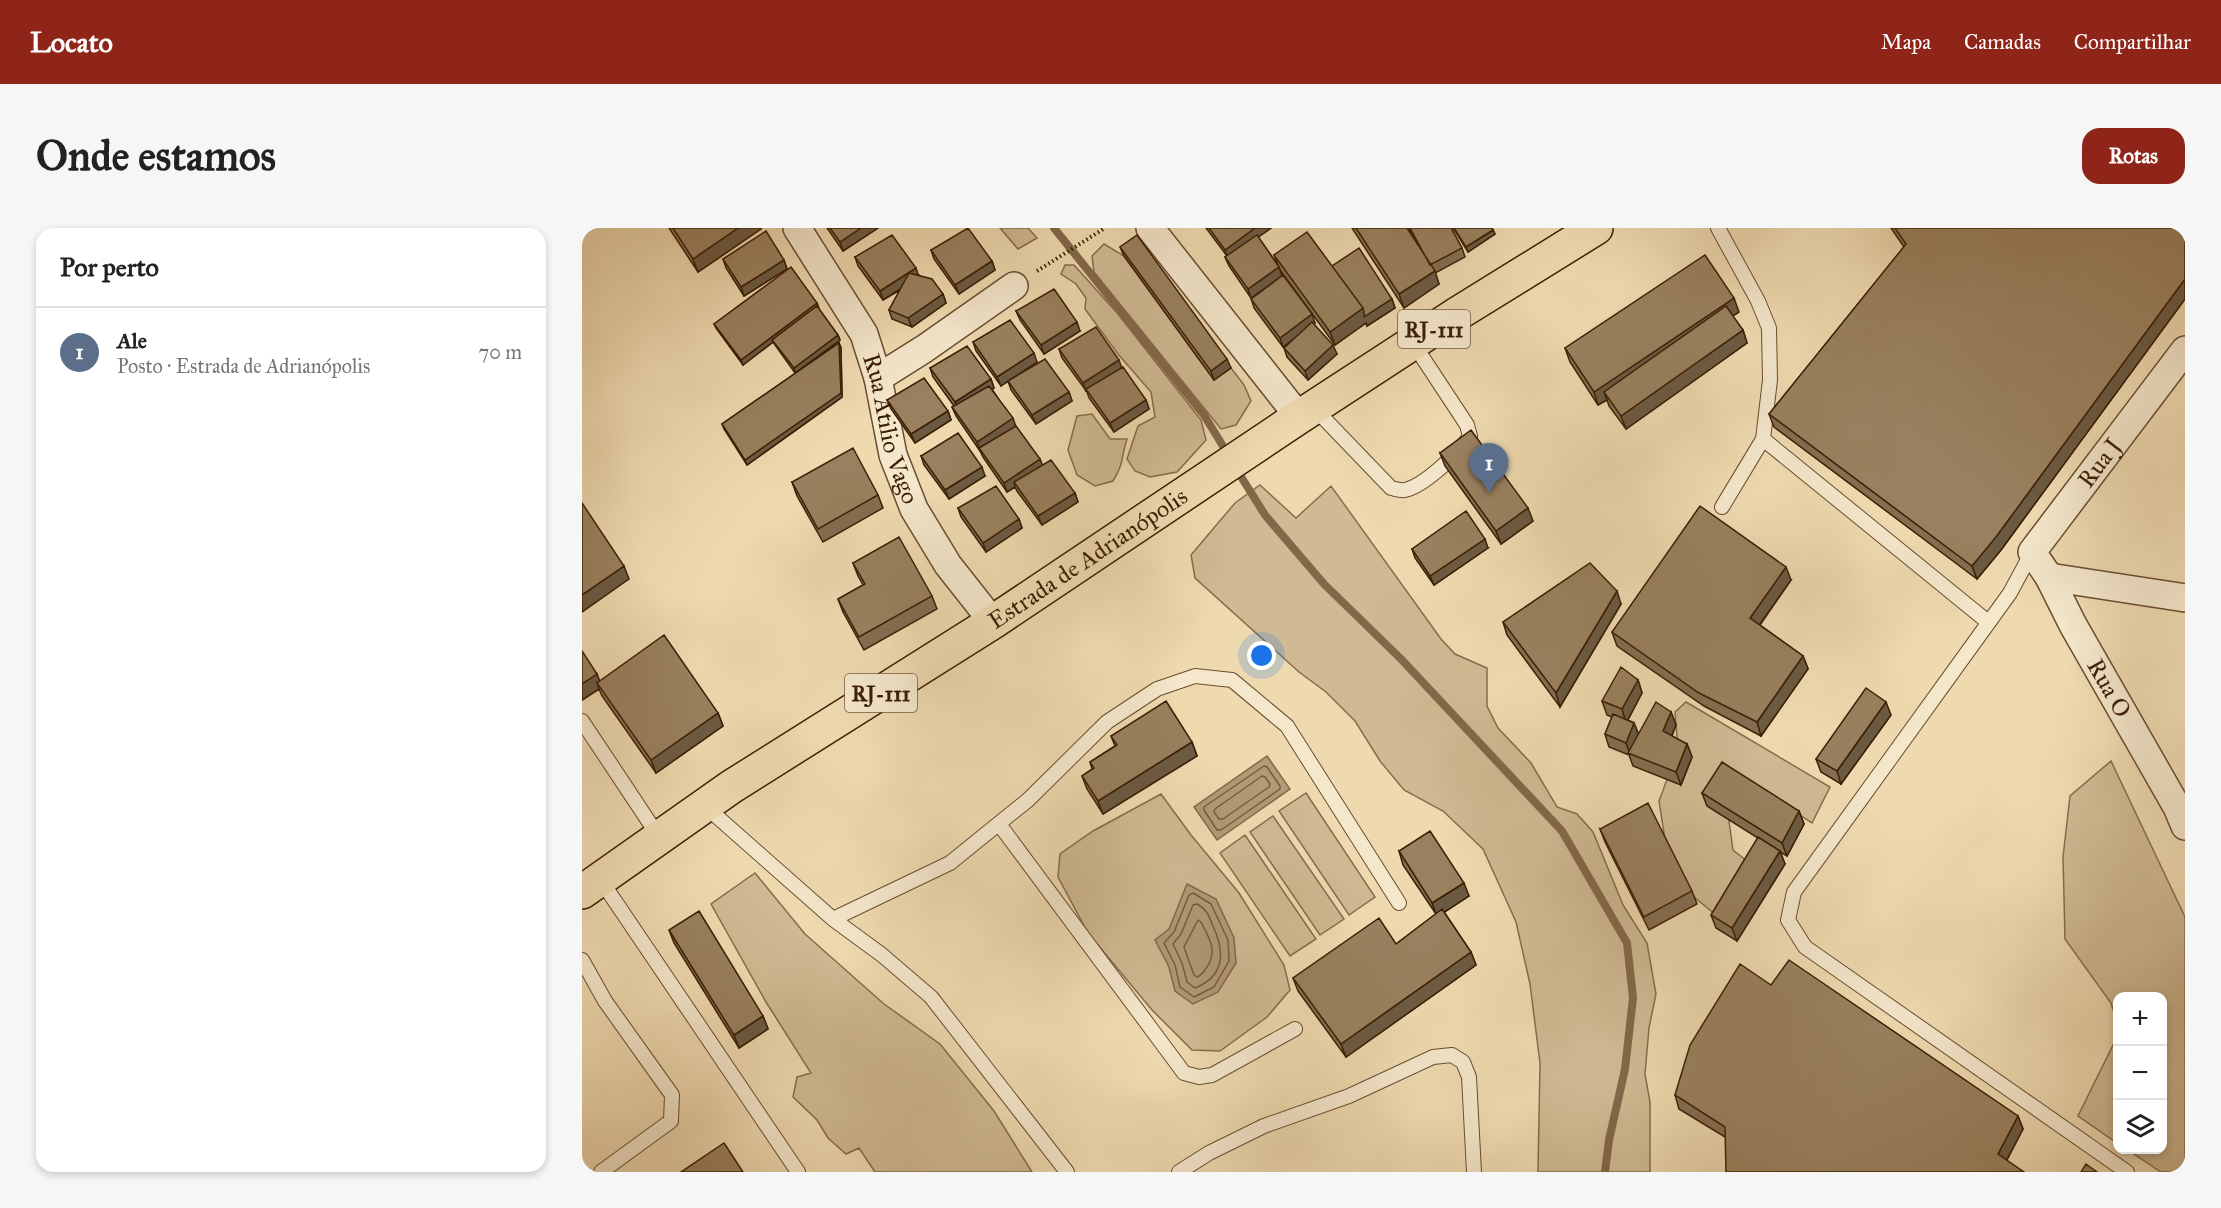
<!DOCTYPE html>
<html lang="pt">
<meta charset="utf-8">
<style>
body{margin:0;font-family:"IM FELL Great Primer",serif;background:#f6f6f6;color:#222}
.controls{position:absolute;right:18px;bottom:18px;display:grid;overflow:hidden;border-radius:12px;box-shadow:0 3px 9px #0003}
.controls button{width:54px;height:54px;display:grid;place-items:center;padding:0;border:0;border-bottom:2px solid #e0e0e0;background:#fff;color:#222;font:30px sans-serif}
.you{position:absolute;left:680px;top:428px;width:21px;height:21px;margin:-15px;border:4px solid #fff;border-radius:50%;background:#1a73e8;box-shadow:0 0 0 9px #1a73e833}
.badge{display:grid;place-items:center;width:39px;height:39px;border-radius:50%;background:#8f2418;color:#fff;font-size:20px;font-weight:700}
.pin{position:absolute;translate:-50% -50px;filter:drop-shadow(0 2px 3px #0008)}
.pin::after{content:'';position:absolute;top:32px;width:21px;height:18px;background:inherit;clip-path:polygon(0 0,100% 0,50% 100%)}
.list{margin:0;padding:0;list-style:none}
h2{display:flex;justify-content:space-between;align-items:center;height:78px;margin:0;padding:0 24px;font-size:26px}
h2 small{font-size:20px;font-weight:400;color:#767676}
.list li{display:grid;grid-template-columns:39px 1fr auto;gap:18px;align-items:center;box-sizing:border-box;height:90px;padding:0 24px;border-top:2px solid #e0e0e0}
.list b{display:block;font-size:22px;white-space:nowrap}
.list p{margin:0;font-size:20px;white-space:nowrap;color:#767676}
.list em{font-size:20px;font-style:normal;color:#767676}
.icon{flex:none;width:33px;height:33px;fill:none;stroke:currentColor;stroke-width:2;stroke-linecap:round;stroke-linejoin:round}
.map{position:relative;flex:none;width:1603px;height:944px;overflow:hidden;border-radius:18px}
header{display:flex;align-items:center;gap:36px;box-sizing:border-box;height:84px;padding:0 30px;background:#8f2418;color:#fff}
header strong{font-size:28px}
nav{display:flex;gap:33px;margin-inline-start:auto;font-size:21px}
.intro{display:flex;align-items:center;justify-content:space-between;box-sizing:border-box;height:144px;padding:0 36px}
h1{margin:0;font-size:42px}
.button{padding:15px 27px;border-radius:18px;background:#8f2418;color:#fff;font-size:21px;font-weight:700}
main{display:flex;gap:36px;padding:0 36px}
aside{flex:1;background:#fff;border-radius:18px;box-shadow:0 3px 9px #0003}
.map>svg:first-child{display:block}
</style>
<header>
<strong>Locato</strong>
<nav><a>Mapa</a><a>Camadas</a><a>Compartilhar</a></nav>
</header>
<div class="intro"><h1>Onde estamos</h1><a class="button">Rotas</a></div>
<main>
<aside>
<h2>Por perto<small></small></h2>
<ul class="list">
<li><span class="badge" style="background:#5c6f8a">1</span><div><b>Ale</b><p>Posto · Estrada de Adrianópolis</p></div><em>70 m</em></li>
</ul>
</aside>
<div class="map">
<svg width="1603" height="944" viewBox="0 0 1603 944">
<rect width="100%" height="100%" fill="#efdab0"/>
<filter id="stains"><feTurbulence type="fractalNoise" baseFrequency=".00333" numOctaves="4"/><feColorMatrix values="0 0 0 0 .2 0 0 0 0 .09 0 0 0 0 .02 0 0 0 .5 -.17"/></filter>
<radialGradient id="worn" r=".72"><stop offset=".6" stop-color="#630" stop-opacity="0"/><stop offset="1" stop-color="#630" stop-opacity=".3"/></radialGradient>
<path fill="#d0ba93" stroke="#866c4c" stroke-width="1.5" d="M418 0H446L455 10 436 21Z
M522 16 542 28 632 152 649 140 662 157 669 173 654 197 639 201 512 44 510 28Z
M483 37H492L536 86 619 192 624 212 595 244 568 249 553 243 545 231 556 198 573 189 569 164 536 126 503 81 504 70 494 56 479 46Z
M510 186 528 211H545C539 229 542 236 531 253L513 258 495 247 486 222 495 188Z
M678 257 714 290 749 258 859 411 873 426 905 440V478L916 500 949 535 975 579 995 586 1011 604 1041 677 1065 715 1074 766 1067 800 1063 846 1068 874V944H956L958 835 948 756 934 694 901 621 861 583 822 562 798 533 773 493 744 464 717 444 613 350 609 327 653 275Z
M1104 474 1248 559 1230 595 1202 577 1143 564 1151 622 1184 648 1134 687 1089 650 1077 573 1096 522 1093 484Z
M1529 533 1603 689V944H1579L1546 922H1580V768H1536L1535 794 1529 775 1483 711 1481 629 1488 568Z
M724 565 793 669 767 687 697 583Z
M579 566 609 607 657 665 702 737 708 762 685 789 638 823 610 822 570 782 506 705 476 649 478 626 511 603Z
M691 588 762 691 738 707 668 604Z
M663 607 734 711 708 728 638 625Z
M173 645 223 706 302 776 358 816 412 883 450 944H293L277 920 264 926 246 910 235 892 211 869 215 849 229 845 184 774 129 676Z
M1535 809V915L1496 888Z"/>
<path fill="#b29a76" stroke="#826849" stroke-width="1.5" d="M685 528 708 561 635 612 612 579Z
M605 656 634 671 652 710 654 735 636 764 611 776 593 763 587 739 573 712 587 701Z"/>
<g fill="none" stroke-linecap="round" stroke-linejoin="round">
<path stroke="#765c3e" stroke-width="1.5" d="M682 538 685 539 698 558V561L639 602H635L622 582V579Z
M680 548 683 549 688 556 687 559 641 591H637L632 584 633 581Z
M611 665 629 676 646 712 647 733 632 759 612 769 598 759 593 737 582 715 592 704 607 667Z
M615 676C625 681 627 688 631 698 643 724 643 748 613 760L605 754 600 735 591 716 599 706 611 677Z
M616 692 619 694C627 710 636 722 625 739 622 744 620 747 615 749L612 747 602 719Z"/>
<path stroke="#826849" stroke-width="8" d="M472 0 622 187 647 228
M653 239 683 287 742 356 819 431 980 603 1045 715 1051 770 1043 841 1027 912 1023 944"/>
<defs>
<path id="lane" d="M1136 0 1176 73 1187 100 1188 152 1181 211 1406 394
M732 180 809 260C814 261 819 263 823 262 842 258 878 224 888 208L885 197 831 115
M1140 279 1181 211
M1450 324 1428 365 1212 664 1206 692 1223 719 1545 944
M0 493 77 609
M123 578 251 691 300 727 349 769 485 944
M417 596 602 845 617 849 630 847 713 801
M18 651 216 944
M251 691 368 635 446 572 525 494 575 461 613 448 650 452 705 498 817 675
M0 732 23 773 90 867 89 893 19 944
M597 944 627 925 682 898 767 868 851 829 870 827 881 834 887 849 892 944"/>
<g id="street">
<path id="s1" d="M215 0 282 106 296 150 311 227 332 281 366 337 411 394"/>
<path d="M568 0 717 189"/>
<path d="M296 150 342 121 432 58"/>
<path id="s2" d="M1467 349 1450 324 1603 122"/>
<path id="s3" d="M1603 370 1467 349 1491 397 1595 579 1603 598"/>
</g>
<g id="primary">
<path id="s4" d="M0 664 149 559 411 394 717 189 875 86 1014 0"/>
</g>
</defs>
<use href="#lane" stroke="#684d30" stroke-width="16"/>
<use href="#street" stroke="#684d30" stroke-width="30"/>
<use href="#primary" stroke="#3b1e05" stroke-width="36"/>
<path stroke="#3b1e05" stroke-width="4" stroke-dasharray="1.5 3" stroke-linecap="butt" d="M455 43 523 0"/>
<use href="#lane" stroke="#f5e7cc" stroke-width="14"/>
<use href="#street" stroke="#f5e7cc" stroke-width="27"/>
<use href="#primary" stroke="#efdab0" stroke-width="33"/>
</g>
<path fill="#846e51" stroke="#3b1e05" stroke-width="1.5" d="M87 0H178L179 1 116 44Z
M245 0H296L261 23Z
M624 0H689L676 9 696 37 692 27 750 38 810 71 813 80 785 98 784 95 753 117 698 42 700 48 733 95 732 96 755 126 726 152 705 129 702 120 712 111 701 119 672 80 669 70 647 38 643 29 645 28Z
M770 0H825L837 19 827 0H869L880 20 883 29 853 45 857 56 822 80Z
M871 0H910L913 6 886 24Z
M1309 0H1603V71L1419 322 1395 351 1192 199 1187 186 1322 19Z
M538 19 649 140 632 152 542 28Z
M349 22 410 33 413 42 377 66 352 31Z
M273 29 337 47 361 66 364 75 330 99 310 91 307 82 318 62 301 72 276 38Z
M141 31 202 32 205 41 162 68 144 40Z
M235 75 236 80 256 107 258 112 213 145 191 114 161 137 134 100 132 96Z
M434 83 498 103 462 126 438 92Z
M1157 84 1150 88 1161 102 1165 115 1044 201 1027 178 1025 172 1016 177 988 134 983 120Z
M391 114 455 134 432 149 487 164 490 173 454 196 429 162 426 153 419 158 394 123Z
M257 115 259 120 260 169 165 237 142 201 140 196Z
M477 121 540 139 564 172 567 181 532 204 507 170 505 164 480 130Z
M348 140 409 151 412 160 410 161 434 199 458 231 460 237 493 265 496 274 460 297 435 263 433 259 425 264 401 229 398 223 374 188 370 179 372 178 351 149Z
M305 172 366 183 369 192 333 215 309 181Z
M858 225 951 293 919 316 863 238Z
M339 228 403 248 367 271 342 237Z
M210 254 296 267 301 280 241 314 215 268Z
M376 280 437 291 440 300 404 324 379 289Z
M906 320 852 357 833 330 830 321Z
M271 335 350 368 355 381 282 422 261 384 256 371 281 357 276 348Z
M1209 352 1178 397 1221 428 1226 441 1179 508 1122 478 1035 418 1030 404Z
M1039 376 978 479 925 407 921 394Z
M15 446 17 453 136 485 141 498 74 545 20 468 17 461 0 472Z
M1056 452 1060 465 1046 492 1052 495 1057 507 1089 484 1094 497 1090 508 1105 516 1110 529 1099 557 1051 538 1047 527 1027 519 1023 506 1030 489 1025 487 1020 473Z
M1309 487 1259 556 1239 544 1234 531Z
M529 508 610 514 615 528 521 586 505 561 500 548 510 541 508 534 533 518Z
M1120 565 1217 583 1222 596 1205 628 1198 624 1203 636 1155 713 1134 700 1129 687 1176 610 1125 578Z
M1018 601 1110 663 1115 676 1067 702 1023 614Z
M817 623 887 668 862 684 889 724 894 737 764 829 716 763 711 750 814 716 854 686 821 637Z
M87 702 181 788 186 801 157 820 92 715Z
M1189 757 1436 888 1441 901 1425 932 1143 909 1097 881 1093 867Z"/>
<path fill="#6b5a42" stroke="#3b1e05" stroke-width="1.5" d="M156 0H178L179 1 116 44 111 31Z
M279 0H296L261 23 258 14Z
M673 0H689L646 31 643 22Z
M911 2 913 6 886 24 884 19Z
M202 32 205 41 162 68 159 59Z
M410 33 413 42 377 66 373 57Z
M697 39 700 48 669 70 666 61Z
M334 40 337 49 301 72 298 63Z
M853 43 857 56 822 80 817 66Z
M1603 51V71L1419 322 1395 351 1390 338Z
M361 66 364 75 330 99 326 90Z
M1152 70 1157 84 1027 170 1022 164 1025 172 1016 177 1012 164Z
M810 71 813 80 785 98 784 95 753 117 748 104 781 80Z
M235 75 237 80 192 114 190 112 191 114 161 137 159 132Z
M730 86 733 95 701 119 698 110Z
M495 94 498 103 462 126 459 117Z
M1161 102 1165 115 1044 201 1039 188Z
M256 107 258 112 213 145 212 140Z
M257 115 259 120 260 169 165 237 163 232Z
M751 117 755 126 726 152 723 143Z
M452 125 455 134 419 158 415 149Z
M645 131 649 140 632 152 629 143Z
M537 132 540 141 504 161V164L501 155Z
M409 151 412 160 376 183 373 174Z
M487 164 490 173 454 196 450 187Z
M564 172 567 181 532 204 528 195Z
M366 183 369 192 333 215 329 206Z
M431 190 434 199 397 220 398 223 395 214Z
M458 231 462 241 432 254 433 259 425 264 422 255Z
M400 239 403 248 367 271 363 262Z
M493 265 496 274 460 297 456 288Z
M946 280 951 293 919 316 914 303Z
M437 291 440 300 404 324 401 315Z
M903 311 906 320 852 357 848 348Z
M42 338 47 351 0 384V367Z
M1204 339 1209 352 1173 403 1168 390Z
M1035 363 1039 376 978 479 974 465Z
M1221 428 1226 441 1179 508 1175 494Z
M15 446 20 459 15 455 17 461 0 472V456Z
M1056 452 1060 465 1044 495 1040 481Z
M1304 474 1309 487 1259 556 1255 543Z
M1089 484 1094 497 1086 516 1081 503Z
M136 485 141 498 74 545 69 532Z
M1052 495 1057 508 1048 526 1044 515Z
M610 514 615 528 521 586 516 573Z
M1105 516 1110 529 1099 557 1094 544Z
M1217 583 1222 596 1205 628 1200 615Z
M1198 623 1203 636 1155 713 1150 700Z
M882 655 887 668 855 689 850 675Z
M889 724 894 737 764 829 759 816Z
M181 788 186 801 157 820 152 807Z
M1436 888 1441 901 1421 939 1416 926Z"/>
<path fill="#99805e" stroke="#3b1e05" stroke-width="1.5" d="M91 0H156L111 31Z
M248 0H279L258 14Z
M386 0 410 33 373 57 349 22Z
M627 0H673L643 22Z
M774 0H825L853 43 817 66Z
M828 0H869L880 20 848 37Z
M872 0H910L911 2 884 19Z
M1313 0H1603V51L1414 309 1390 338 1187 186 1324 16Z
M184 3 202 32 159 59 141 31Z
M725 4 781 80 748 104 692 27Z
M310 7 334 40 298 63 273 29Z
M555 7 645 131 629 143 538 19Z
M675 7 697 39 666 61 643 29Z
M777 20 810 71 782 89V84L781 80 750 38Z
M1123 27 1152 70 1012 164 983 120Z
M209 39 235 75 159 132 132 96Z
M327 45 350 51 361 66 326 90 307 82Z
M701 47 730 86 698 110 669 71Z
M472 61 495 94 459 117 434 83Z
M235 78 256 107 212 140 190 112Z
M1144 78 1161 102 1039 188 1022 164Z
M428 92 452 125 415 149 391 114Z
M730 94 751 117 723 143 702 120Z
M514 99 537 132 501 155 477 121Z
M257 115 259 165 163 232 140 196Z
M385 118 409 151 373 174 348 140Z
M463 131 487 164 450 187 426 153Z
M541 139 564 172 528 195 504 161Z
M342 150 366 183 329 206 305 172Z
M407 158 431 190 395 214 370 179Z
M434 198 458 231 422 255 397 220Z
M889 202 946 280 914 303 858 225Z
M376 205 400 239 363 262 339 228Z
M271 220 296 267 236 301 210 254Z
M469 232 493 265 456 288 432 254Z
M414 258 437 291 401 315 376 280Z
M0 275 42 338 0 367Z
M1118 278 1204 339 1168 390 1221 428 1175 494 1117 465 1030 404Z
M884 283 903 311 848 348 830 321Z
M317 309 350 368 277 409 256 371 283 356 271 335Z
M1008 335 1035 363 974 465 921 394Z
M82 407 136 485 69 532 15 455Z
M0 423 15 446 0 456Z
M1039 439 1056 452 1040 481 1020 473Z
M1284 460 1304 474 1255 543 1234 531Z
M584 473 610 514 516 573 500 548 512 540 508 534 535 517 529 508Z
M1074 474 1089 484 1081 503 1105 516 1094 544 1046 525Z
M1031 486 1052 495 1044 515 1023 506Z
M1140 534 1217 583 1200 615 1120 565Z
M1066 575 1110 663 1062 689 1018 601Z
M848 603 882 655 850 675 817 623Z
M1176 609 1198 623 1150 700 1129 687Z
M860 681 889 724 759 816 711 750 797 690 814 716Z
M117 683 181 788 152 807 87 702Z
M1207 732 1436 888 1416 926 1442 944H1144L1143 899 1093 867 1108 817 1158 736 1189 757Z
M142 915 161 944H99Z
M1504 936 1515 944H1499Z"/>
<g text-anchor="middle" stroke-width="6" stroke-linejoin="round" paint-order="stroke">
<g fill="#f5e7cc" stroke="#735a41" stroke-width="1.5">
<rect x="816" y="82" width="72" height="38" rx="4.5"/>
<rect x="263" y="446" width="72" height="38" rx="4.5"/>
</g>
<g font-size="22" font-weight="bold" fill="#3b1e05">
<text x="852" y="109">RJ-111</text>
<text x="299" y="473">RJ-111</text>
</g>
<g font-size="24" fill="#3b1e05" stroke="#f5e7cc">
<text dy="8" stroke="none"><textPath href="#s1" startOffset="224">Rua Atilio Vago</textPath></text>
<text dy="8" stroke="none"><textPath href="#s2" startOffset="142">Rua J</textPath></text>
<text dy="8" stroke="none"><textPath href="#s4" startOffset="606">Estrada de Adrianópolis</textPath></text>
<text dy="8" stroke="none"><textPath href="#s3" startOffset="264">Rua O</textPath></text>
</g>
</g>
<rect width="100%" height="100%" filter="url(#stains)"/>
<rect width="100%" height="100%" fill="url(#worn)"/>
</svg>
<div class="controls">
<button>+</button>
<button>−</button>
<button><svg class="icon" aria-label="layers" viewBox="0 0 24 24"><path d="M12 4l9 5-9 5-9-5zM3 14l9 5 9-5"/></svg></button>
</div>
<div class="you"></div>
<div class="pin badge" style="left:907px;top:265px;background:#5c6f8a">1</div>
</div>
</main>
